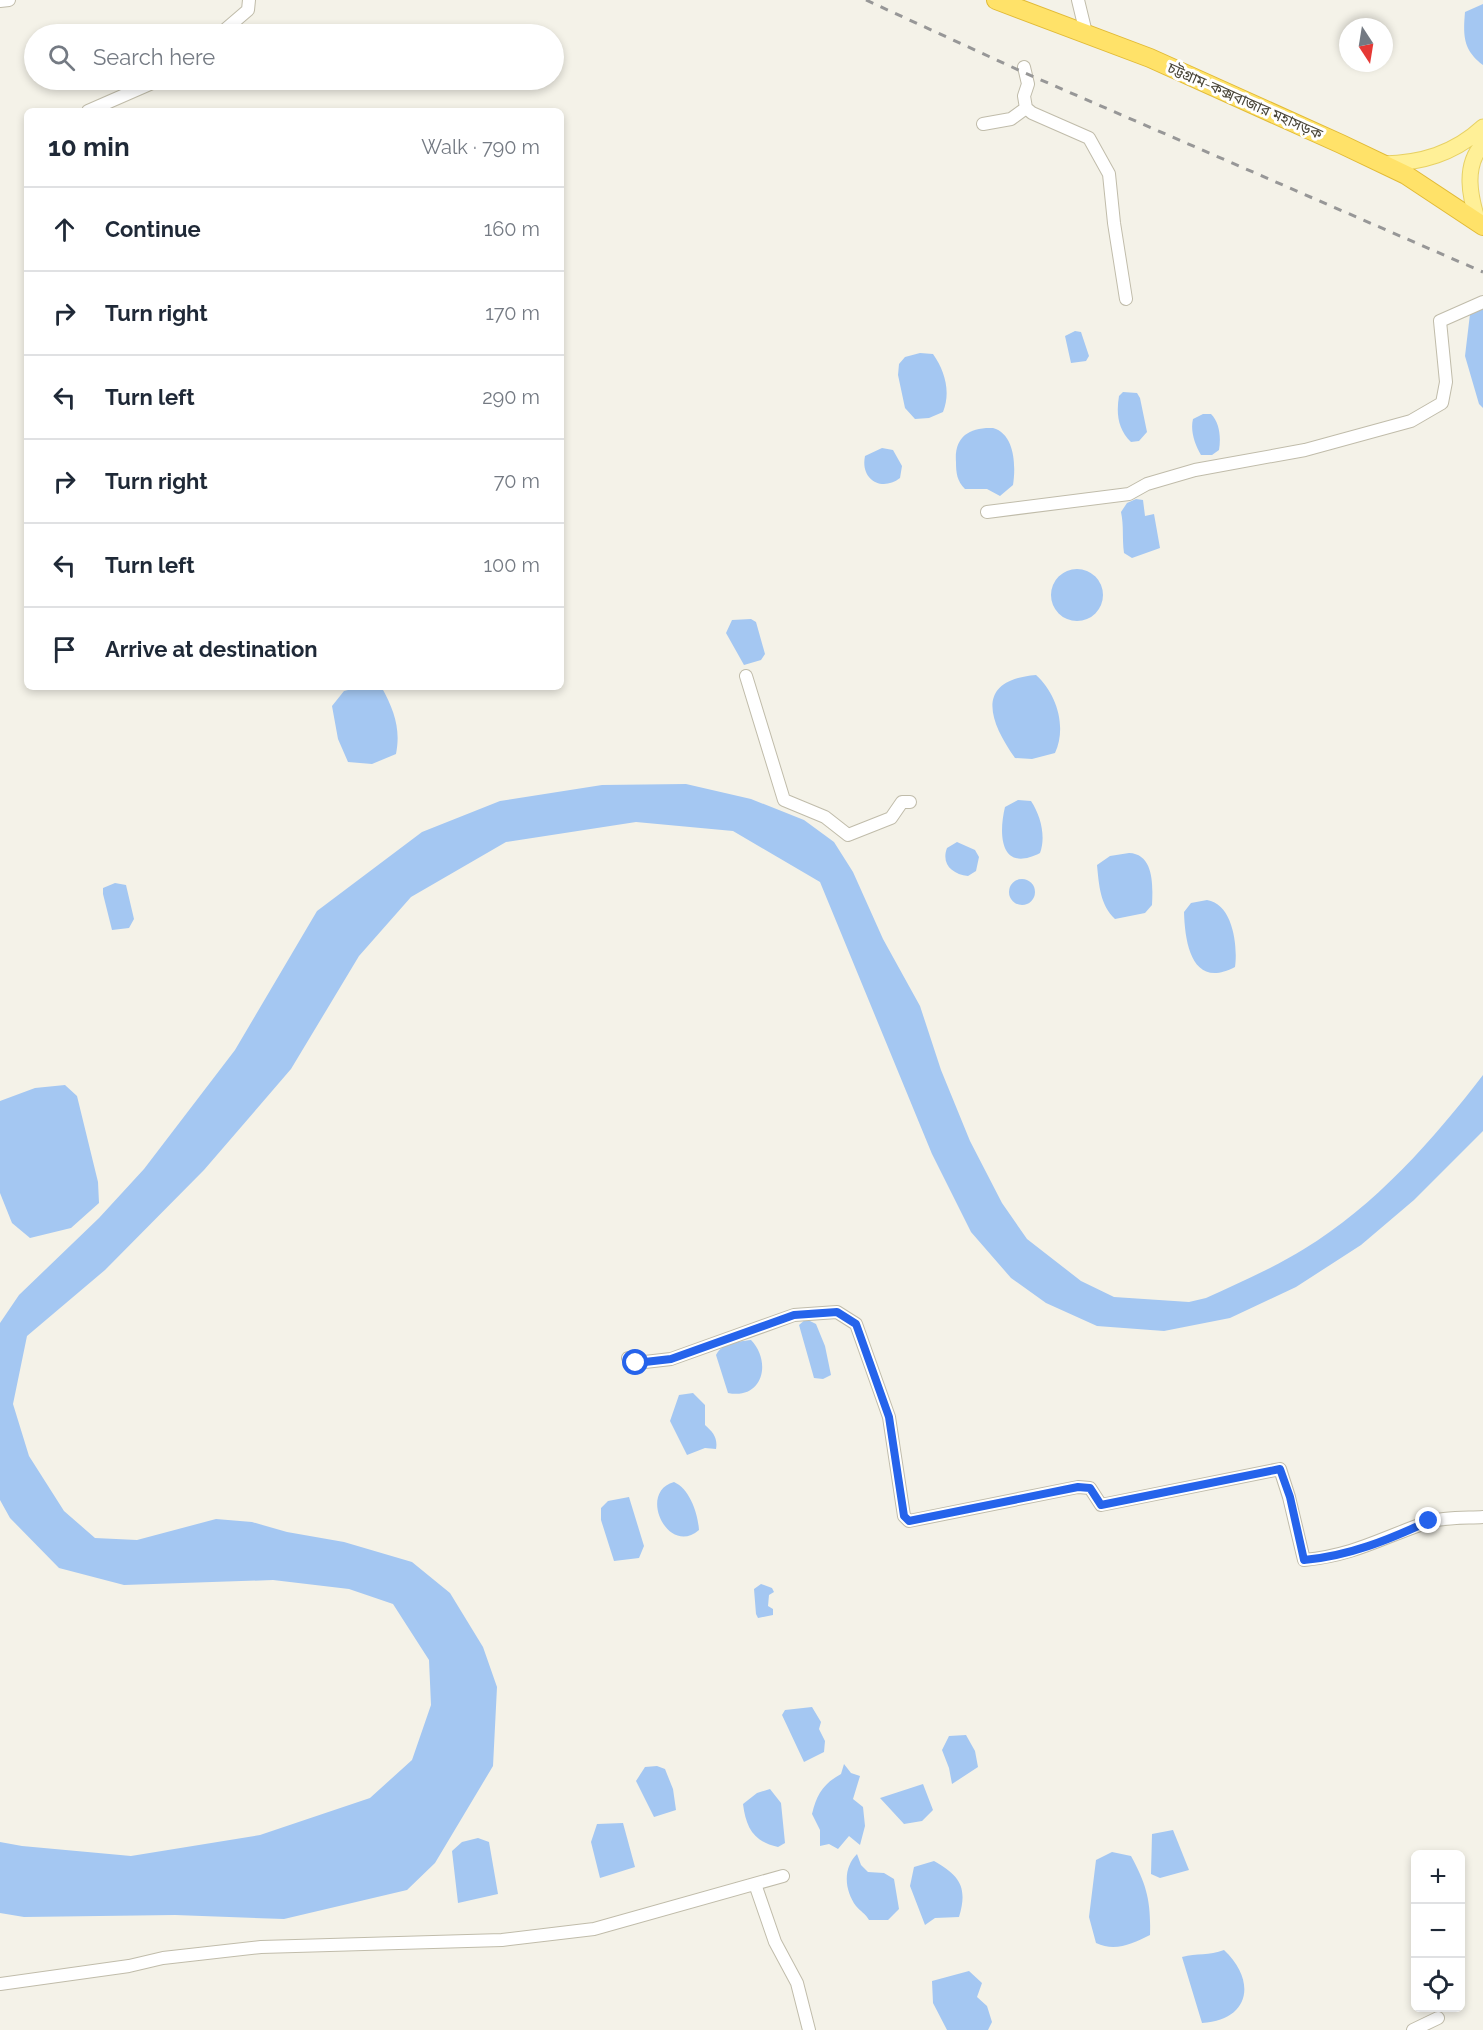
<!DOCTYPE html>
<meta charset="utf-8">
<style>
body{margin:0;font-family:Raleway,"Noto Sans Bengali",sans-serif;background:#f2f2f3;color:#1f2937}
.controls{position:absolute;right:18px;bottom:18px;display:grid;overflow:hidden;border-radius:9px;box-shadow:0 3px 9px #0003}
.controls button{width:54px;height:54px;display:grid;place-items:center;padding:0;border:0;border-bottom:2px solid #e0e1e3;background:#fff;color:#1f2937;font:30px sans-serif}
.compass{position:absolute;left:1339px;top:18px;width:54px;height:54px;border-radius:50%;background:#fff;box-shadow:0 3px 9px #0003;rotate:168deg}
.stop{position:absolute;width:18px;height:18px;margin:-14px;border:4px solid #2563eb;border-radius:50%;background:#fff}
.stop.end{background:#2563eb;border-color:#fff;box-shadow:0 2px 6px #0008}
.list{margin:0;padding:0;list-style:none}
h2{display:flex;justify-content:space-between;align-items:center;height:78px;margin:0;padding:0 24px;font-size:26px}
h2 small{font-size:20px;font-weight:400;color:#747a83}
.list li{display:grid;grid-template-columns:39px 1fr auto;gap:18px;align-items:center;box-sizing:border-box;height:84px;padding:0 24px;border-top:2px solid #e0e1e3}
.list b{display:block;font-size:22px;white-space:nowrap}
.list em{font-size:20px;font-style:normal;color:#747a83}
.icon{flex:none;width:33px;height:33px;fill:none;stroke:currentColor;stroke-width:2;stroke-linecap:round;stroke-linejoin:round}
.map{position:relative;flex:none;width:1483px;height:2030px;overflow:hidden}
.search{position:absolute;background:#fff;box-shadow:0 3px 9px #0003;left:24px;top:24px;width:540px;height:66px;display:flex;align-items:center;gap:15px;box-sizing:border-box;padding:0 21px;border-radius:33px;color:#747a83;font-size:22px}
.panel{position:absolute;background:#fff;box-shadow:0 3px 9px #0003;left:24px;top:108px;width:540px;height:582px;border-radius:9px}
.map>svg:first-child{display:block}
</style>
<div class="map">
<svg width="1483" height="2030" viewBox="0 0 1483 2030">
<rect width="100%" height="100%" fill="#f4f2e8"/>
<path fill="#a4c7f2" d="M1483 4V65C1463 50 1463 36 1465 12Z
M1483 303V408L1479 404 1465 356 1470 314Z
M1075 331 1081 332 1089 356 1086 361 1071 363 1065 336Z
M920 353 933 354C945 371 951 392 943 412L929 418 915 419 905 408 898 375 899 364 905 357Z
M1123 392 1137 393 1140 398 1147 432 1139 441 1131 442C1118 429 1116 414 1119 396Z
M1203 414H1211C1220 423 1221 438 1219 450L1212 455H1201C1195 445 1190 431 1193 419Z
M993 428C1015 434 1016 466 1013 485L1000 496 987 489H965C957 481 956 473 956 462 954 437 969 427 993 428Z
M882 448 893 450 902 466 900 478C882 492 860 480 865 456Z
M1136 499 1143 500 1145 516 1154 514 1160 548 1132 558 1124 553C1122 538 1124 526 1121 512L1127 503Z
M1051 595a26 26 0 1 1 52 0a26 26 0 1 1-52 0Z
M751 619 756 622 765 654 761 660 744 665 726 633 732 620Z
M1036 675C1057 694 1067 727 1055 753L1032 759 1015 758C988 720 975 680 1036 675Z
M360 687 382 688C394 710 401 729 396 754L372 764 348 762 338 739 332 706 344 691Z
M686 784 751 799 804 820 834 842 853 872 883 939 920 1006 941 1070 970 1141 1002 1203 1027 1239 1081 1281 1114 1297 1189 1302 1206 1298C1239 1283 1273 1268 1304 1249 1375 1206 1433 1140 1483 1075V1131L1414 1200 1361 1245 1296 1287 1230 1318 1164 1331 1097 1326 1046 1303 1011 1278 971 1232 932 1154 820 882 733 831 636 822 506 842 411 897 359 956 291 1069 204 1170 105 1270 27 1336 13 1404 29 1456 64 1511 95 1538 137 1540 216 1519 252 1522 287 1532 344 1542 412 1562 450 1593 483 1647 497 1687 493 1766 435 1863 407 1890 284 1919 175 1915 24 1917 0 1913V1842L22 1846 131 1856 260 1835 370 1798 412 1760 431 1705 429 1660 393 1604 349 1589 273 1580 124 1585 59 1568 10 1518 0 1500V1323L19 1295 99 1218 144 1169 235 1050 317 911 422 832 500 801 602 785Z
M1018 800 1031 801C1041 816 1046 837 1040 853 1001 873 998 836 1005 807Z
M957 842 975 850 979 857 976 871 968 876C952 874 941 864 947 848Z
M1129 853C1154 854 1153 885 1152 905L1145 913 1115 919C1100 905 1099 885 1097 865L1110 856Z
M1009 892a13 13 0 1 1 26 0a13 13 0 1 1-26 0Z
M115 883 126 885 134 919 129 928 112 930 103 894V888Z
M1207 900C1233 904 1238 946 1235 967 1193 989 1185 946 1184 912L1191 903Z
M65 1085 77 1096 98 1182 99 1203 71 1228 30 1238 12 1223 0 1193V1101L35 1088Z
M806 1319 816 1324 825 1346 831 1375 823 1379 814 1378 799 1325Z
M751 1340C772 1362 763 1400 728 1393L716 1355C722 1343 737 1342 751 1340Z
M693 1393 705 1405V1425C713 1432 718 1438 716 1449L705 1448 687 1455 670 1421 679 1395Z
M674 1482C690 1489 698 1514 699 1530 668 1557 637 1492 674 1482Z
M629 1497 644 1546 639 1558 614 1561 601 1520V1508L608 1501Z
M761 1584 772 1588 774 1592 769 1595 768 1606 773 1609V1615L758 1618 756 1614 754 1589Z
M812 1707 821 1722 819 1729 825 1741 824 1752 804 1762 782 1715 785 1710Z
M966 1735 975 1751 978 1767 952 1784 949 1768 942 1750 949 1736Z
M844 1764 851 1773 860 1776 853 1799 863 1807 865 1826 860 1845 849 1836 838 1849 829 1844 820 1846V1830L812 1814C817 1794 823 1784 841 1774Z
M657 1766 665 1769 673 1789 676 1810 654 1817 636 1781 645 1767Z
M923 1784 933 1810 922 1821 904 1824 880 1798Z
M770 1789 781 1803 785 1843 778 1847C754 1842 746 1828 743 1804L757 1793Z
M623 1823 635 1867 600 1878 591 1842 597 1824Z
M1173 1830 1189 1870 1160 1878 1151 1874 1152 1834Z
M478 1838 489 1842 498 1894 458 1903 452 1851 462 1842Z
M1112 1852 1131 1856C1147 1885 1151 1902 1150 1935 1132 1944 1115 1952 1096 1943L1089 1917 1096 1860Z
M857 1854 861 1865 868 1872 884 1873 894 1879 899 1909 888 1920H869C866 1914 860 1911 856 1906 844 1889 843 1868 857 1854Z
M934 1861C960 1876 968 1887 959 1917L935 1918 925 1925 910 1886 914 1867Z
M1224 1950C1257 1981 1250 2020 1202 2023L1182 1957C1197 1953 1209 1956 1224 1950Z
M969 1971 982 1983 977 1997 987 2006 992 2022 988 2030H947L933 2003 932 1981Z"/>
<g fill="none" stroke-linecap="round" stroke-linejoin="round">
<defs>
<path id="minor" d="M1078 0 1086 33
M0 1 9 0
M220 34 248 10 249 0
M1024 67 1028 84 1024 96 1026 108 1032 113 1089 138 1109 174 1114 223 1126 299
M88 111 159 80
M983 124 1011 119 1026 108
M987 512 1129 494 1147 484 1195 470 1305 450 1411 421 1442 403 1446 382 1440 321 1483 302
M746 676 784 800 825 817 848 835 891 818 902 802H910
M628 1358 636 1363 671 1359 794 1315 837 1312 856 1324 889 1417 904 1516 909 1521 1078 1487 1090 1488 1101 1505 1280 1469 1289 1497 1304 1560C1355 1555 1381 1538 1428 1522 1444 1517 1466 1518 1483 1517
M755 1884 775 1942 797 1983 809 2030
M0 1984 129 1966 163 1958 261 1947 502 1940 594 1929 783 1876
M1413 2030 1438 2018"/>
<path id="major" d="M1383 164C1421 163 1454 154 1483 127
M1478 222C1470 197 1463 166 1483 144"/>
<path id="highway" d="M996 0 1150 58 1341 144 1406 175 1483 226"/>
</defs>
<use href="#minor" stroke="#c0bcaa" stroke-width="14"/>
<use href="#major" stroke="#e7d164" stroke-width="17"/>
<use href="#highway" stroke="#e1ba36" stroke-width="20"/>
<use href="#minor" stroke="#fff" stroke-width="12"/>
<use href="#major" stroke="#fff097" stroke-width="15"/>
<use href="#highway" stroke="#ffe269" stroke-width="18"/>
<path stroke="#979797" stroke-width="3" stroke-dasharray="8 8" stroke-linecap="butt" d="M866 0 1025 73 1483 272"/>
</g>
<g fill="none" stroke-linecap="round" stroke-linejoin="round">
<path stroke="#2563eb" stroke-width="8" d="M636 1363 671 1359 794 1315 837 1312 856 1324 889 1417 904 1516 909 1521 1078 1487 1090 1488 1101 1505 1280 1469 1290 1497 1304 1560C1349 1556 1388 1540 1429 1521"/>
</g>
<g text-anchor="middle" stroke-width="6" stroke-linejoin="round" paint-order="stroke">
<g font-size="15" fill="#484437" stroke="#fff">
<text transform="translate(1245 101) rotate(24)" y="5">চট্টগ্রাম-কক্সবাজার মহাসড়ক</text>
</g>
</g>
</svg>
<div class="controls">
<button>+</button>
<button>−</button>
<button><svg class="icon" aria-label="locate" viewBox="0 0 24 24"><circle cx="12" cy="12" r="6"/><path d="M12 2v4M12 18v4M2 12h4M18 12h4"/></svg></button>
</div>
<svg class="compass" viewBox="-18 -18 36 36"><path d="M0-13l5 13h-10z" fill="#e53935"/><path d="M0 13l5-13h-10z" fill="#747a83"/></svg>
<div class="stop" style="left:636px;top:1363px"></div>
<div class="stop end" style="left:1429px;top:1521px"></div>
<div class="search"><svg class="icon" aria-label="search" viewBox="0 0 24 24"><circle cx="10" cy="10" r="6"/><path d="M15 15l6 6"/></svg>Search here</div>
<section class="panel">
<h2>10 min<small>Walk · 790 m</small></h2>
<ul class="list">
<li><svg class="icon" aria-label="ahead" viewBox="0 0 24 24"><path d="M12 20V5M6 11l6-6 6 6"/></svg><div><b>Continue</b></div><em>160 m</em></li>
<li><svg class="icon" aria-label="right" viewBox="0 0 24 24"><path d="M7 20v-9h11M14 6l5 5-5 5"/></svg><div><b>Turn right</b></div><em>170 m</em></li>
<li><svg class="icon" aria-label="left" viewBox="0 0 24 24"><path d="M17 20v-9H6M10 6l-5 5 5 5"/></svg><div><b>Turn left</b></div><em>290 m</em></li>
<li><svg class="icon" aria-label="right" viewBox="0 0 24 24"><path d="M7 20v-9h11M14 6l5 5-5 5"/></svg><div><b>Turn right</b></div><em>70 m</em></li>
<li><svg class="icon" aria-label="left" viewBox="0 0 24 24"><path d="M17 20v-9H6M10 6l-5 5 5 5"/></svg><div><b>Turn left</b></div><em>100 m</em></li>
<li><svg class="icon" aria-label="arrive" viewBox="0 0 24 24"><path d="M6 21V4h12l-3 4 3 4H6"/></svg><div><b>Arrive at destination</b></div></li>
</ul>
</section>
</div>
